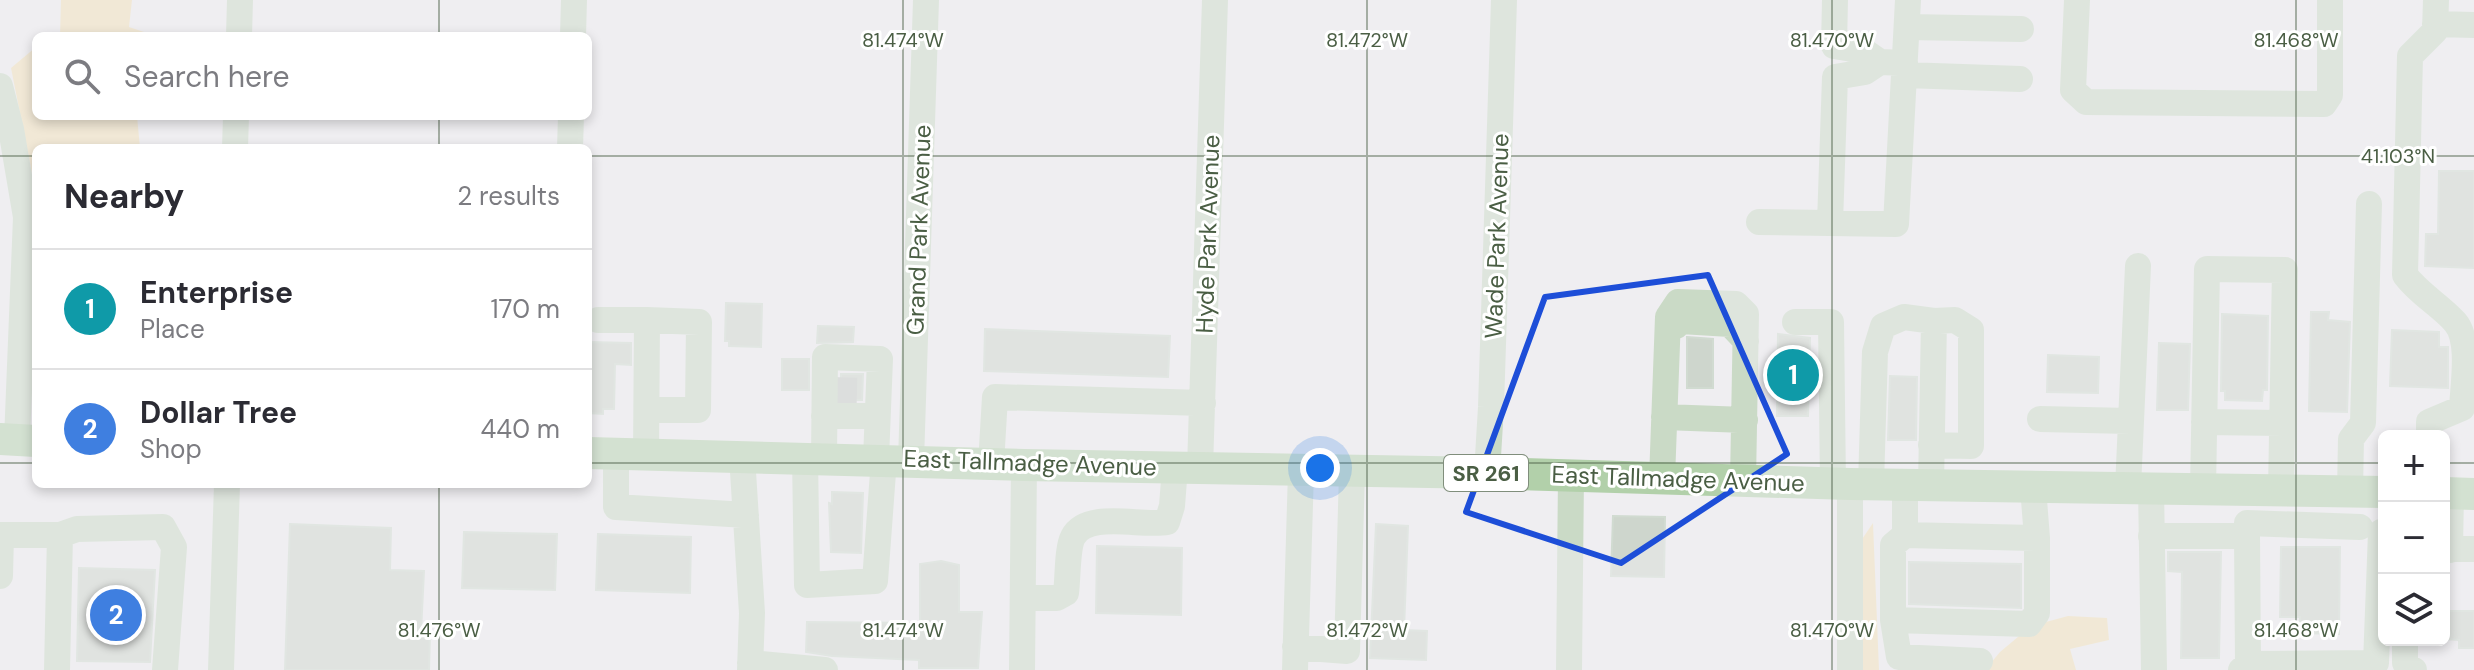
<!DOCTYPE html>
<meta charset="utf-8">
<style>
body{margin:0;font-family:"DM Sans",sans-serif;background:#f2f2f3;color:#2b2b33}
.controls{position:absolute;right:24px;bottom:24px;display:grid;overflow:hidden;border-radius:12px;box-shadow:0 4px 12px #0003}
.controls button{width:72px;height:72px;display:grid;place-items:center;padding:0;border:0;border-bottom:2px solid #e1e1e2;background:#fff;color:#2b2b33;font:40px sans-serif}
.you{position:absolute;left:1320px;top:468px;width:28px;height:28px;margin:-20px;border:6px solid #fff;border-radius:50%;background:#1a73e8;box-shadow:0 0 0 12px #1a73e833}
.badge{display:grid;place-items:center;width:52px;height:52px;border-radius:50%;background:#28851e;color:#fff;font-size:26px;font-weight:700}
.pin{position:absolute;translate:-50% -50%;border:4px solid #fff;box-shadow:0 2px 8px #0006}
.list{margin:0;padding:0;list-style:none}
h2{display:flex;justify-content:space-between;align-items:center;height:104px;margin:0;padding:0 32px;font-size:34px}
h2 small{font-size:26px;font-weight:400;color:#7c7c81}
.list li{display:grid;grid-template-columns:52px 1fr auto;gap:24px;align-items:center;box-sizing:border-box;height:120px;padding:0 32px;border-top:2px solid #e1e1e2}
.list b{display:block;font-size:30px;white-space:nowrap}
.list p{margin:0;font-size:26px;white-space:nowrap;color:#7c7c81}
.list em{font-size:26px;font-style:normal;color:#7c7c81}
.icon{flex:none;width:44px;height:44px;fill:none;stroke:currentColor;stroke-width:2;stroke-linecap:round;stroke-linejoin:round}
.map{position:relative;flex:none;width:2474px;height:670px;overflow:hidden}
.search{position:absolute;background:#fff;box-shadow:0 4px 12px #0003;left:32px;top:32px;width:560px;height:88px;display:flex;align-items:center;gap:20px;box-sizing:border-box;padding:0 28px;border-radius:12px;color:#7c7c81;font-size:30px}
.panel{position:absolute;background:#fff;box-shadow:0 4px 12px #0003;left:32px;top:144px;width:560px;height:344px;border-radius:12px}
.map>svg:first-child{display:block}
</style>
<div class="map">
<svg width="2474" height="670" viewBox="0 0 2474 670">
<rect width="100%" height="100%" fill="#efeef1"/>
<path fill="#f4e1b7" d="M61 0H132L129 27 156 36H60Z
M36 47V116H137L140 148H36V194L11 68Z
M1873 523 1879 670H1863L1854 551Z
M2068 616 2107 618 2109 640 2070 649 2076 670H1985L2000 652 2031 626Z"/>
<path fill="#ced6cd" stroke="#d1dbd1" stroke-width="2" d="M2439 171H2474V268L2425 266 2426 234H2438Z
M726 303 762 304 761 347 729 346V341H725Z
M2311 312H2329L2328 320 2350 322 2347 412 2309 411Z
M2222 314 2268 316 2267 390H2263L2262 401 2225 400V391H2221Z
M818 326 854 327 853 342 817 343Z
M985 329 1170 336 1168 377 984 371Z
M2392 330 2439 332V347H2448V388L2390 386Z
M1778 334 1810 338 1808 416H1777Z
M1687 337 1713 339V388H1687Z
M588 342 631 343V365L615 364 614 409H603V414L588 413Z
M2159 343 2190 344 2188 410H2157Z
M2048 355 2099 357 2098 393 2047 392Z
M782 359H809V390H782Z
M841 374H863L862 400H841Z
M1890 376 1917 377 1916 440H1888Z
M832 492 863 493 861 553 831 552 829 503 832 504Z
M1613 516 1665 517 1664 577 1611 576Z
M290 524 391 528 390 570 424 571 421 632 430 633 429 670H285Z
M1376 524 1408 526 1404 630 1427 631 1426 660 1370 658Z
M464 532 557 534 555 590 462 588Z
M598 534 691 537 690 593 596 590Z
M1097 546 1182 548 1181 615 1096 613Z
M2281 547H2340L2339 634 2300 633V617H2280Z
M2168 552H2221L2219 658H2181L2182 572 2168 571Z
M941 561 959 565V612H982L978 668H919V660L832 656 806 652 807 622 920 623V564Z
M1909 562 2021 564V608L1909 604Z
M79 568 155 570 150 662 77 661Z
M2444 611H2474V648H2459V640L2444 639Z"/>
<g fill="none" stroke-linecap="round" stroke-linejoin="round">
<path stroke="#c6cac6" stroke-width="26" stroke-dasharray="26 13" stroke-linecap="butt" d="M831 390 872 391"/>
<path stroke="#cadac6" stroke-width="26" d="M1835 0 1834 46 1864 51 1880 62
M2077 0 2073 90 2086 102 2324 104 2330 95V0
M2435 24 2474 25
M1907 27 2021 29
M239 36 240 0
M573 36 574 0
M1905 75 2020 79
M0 86 11 129 26 217 17 440
M235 148 236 116
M570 148 571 116
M1759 222 1896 224 1908 0
M1830 223 1835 77 1865 72 1880 62 1905 63
M598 320H647L646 454
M1795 322H1831L1833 484
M1676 326 1681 321 1730 324 1746 341
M647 410H698L699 322 647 320
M824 416H877
M1664 417 1745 420
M2040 419 2130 421
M2204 422 2282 423
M2429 436V422L2462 408C2463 385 2471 340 2455 322 2440 305 2419 294 2405 275L2410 56 2435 31 2436 0
M1931 445 1971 446V330L1955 320 1934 321
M616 453V507L746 515
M742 456 752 613 750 670
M805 457 807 585 875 581 884 459
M824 458 825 357 880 359 876 459
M911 461 926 0
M991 464 995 397 1203 403
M1200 468 1215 0
M1487 473 1491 407 1504 0
M1662 479 1668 317 1678 302 1736 304 1746 314 1743 481
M1871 484 1875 352 1883 326 1904 317 1934 321 1931 485
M1905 485V535L2037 538 2033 487
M2128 488 2138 266
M2151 488 2154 670
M2203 489 2207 269 2285 270 2281 490
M2350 492 2351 439 2363 423 2369 204
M2247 523 2360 527
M1905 535 1893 545V620L2029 624 2037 613V538
M2151 536H2247L2248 664 2241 670
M2444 549H2474
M2450 550 2451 493
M0 576 1 535H60
M1023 598H1057L1066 593C1068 579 1067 548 1073 537 1087 510 1142 527 1167 522L1172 506 1175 467
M1893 620 1899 657 1980 661
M2405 640V663L2409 670H2414
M1295 647 1347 651 1352 471
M750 663 825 670
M2248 664 2376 663 2381 532
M57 670 60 535 77 529 163 527 174 547 165 670
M221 670 227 484
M1022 670 1024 465
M1295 670 1301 471
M1569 670 1571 476
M1850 670V484"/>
<path stroke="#b2d0aa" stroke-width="32" d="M0 439 36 441
M588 453 1024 465 1487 473 1850 484 2384 492
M2444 493 2474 494"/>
</g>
<path d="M0 0H2474V670H0ZM1708 275 1787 454 1621 563 1466 512 1545 297Z" fill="#efeef1" fill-opacity=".55" fill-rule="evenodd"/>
<path fill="none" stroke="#1d4ed8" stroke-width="6" stroke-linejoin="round" d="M1708 275 1787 454 1621 563 1466 512 1545 297Z"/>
<path fill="none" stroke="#4a5e44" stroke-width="2" stroke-opacity="0.45" d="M439 0V36M903 0V670M1367 0V670M1832 0V670M2296 0V670M439 116V148M0 156H36M588 156H2474M0 463H36M588 463H2384M2444 463H2474M439 484V670"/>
<g text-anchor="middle" stroke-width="6" stroke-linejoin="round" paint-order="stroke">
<rect fill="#fff" stroke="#808e7c" stroke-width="2" x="1444" y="455" width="84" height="36" rx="6"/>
<g font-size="22" font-weight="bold" fill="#4a5e44">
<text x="1486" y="481">SR 261</text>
</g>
<g font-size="24" fill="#4a5e44" stroke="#fff">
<text transform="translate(919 230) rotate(-88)" y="8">Grand Park Avenue</text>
<text transform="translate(1208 234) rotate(-88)" y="8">Hyde Park Avenue</text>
<text transform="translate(1497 236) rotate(-88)" y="8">Wade Park Avenue</text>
<text transform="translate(1030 463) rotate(2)" y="8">East Tallmadge Avenue</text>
<text transform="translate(1678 479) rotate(2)" y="8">East Tallmadge Avenue</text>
</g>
</g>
<g font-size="20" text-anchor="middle" fill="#4a5e44" stroke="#fff" stroke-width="6" stroke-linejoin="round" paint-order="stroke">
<text x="903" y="47">81.474°W</text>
<text x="1367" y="47">81.472°W</text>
<text x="1832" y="47">81.470°W</text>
<text x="2296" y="47">81.468°W</text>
<text x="2398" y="163">41.103°N</text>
<text x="439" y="637">81.476°W</text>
<text x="903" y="637">81.474°W</text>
<text x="1367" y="637">81.472°W</text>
<text x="1832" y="637">81.470°W</text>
<text x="2296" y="637">81.468°W</text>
</g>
</svg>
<div class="controls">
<button>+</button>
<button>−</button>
<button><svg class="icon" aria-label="layers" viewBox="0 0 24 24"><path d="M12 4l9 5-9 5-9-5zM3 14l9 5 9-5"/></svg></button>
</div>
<div class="you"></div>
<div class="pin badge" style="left:1793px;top:375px;background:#0f9aa8">1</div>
<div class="pin badge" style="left:116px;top:615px;background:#3f7fe0">2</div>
<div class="search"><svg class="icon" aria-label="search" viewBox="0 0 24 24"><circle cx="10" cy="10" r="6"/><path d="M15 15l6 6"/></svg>Search here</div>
<section class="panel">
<h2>Nearby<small>2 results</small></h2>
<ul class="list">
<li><span class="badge" style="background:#0f9aa8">1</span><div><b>Enterprise</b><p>Place</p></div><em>170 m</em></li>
<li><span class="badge" style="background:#3f7fe0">2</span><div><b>Dollar Tree</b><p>Shop</p></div><em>440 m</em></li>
</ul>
</section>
</div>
